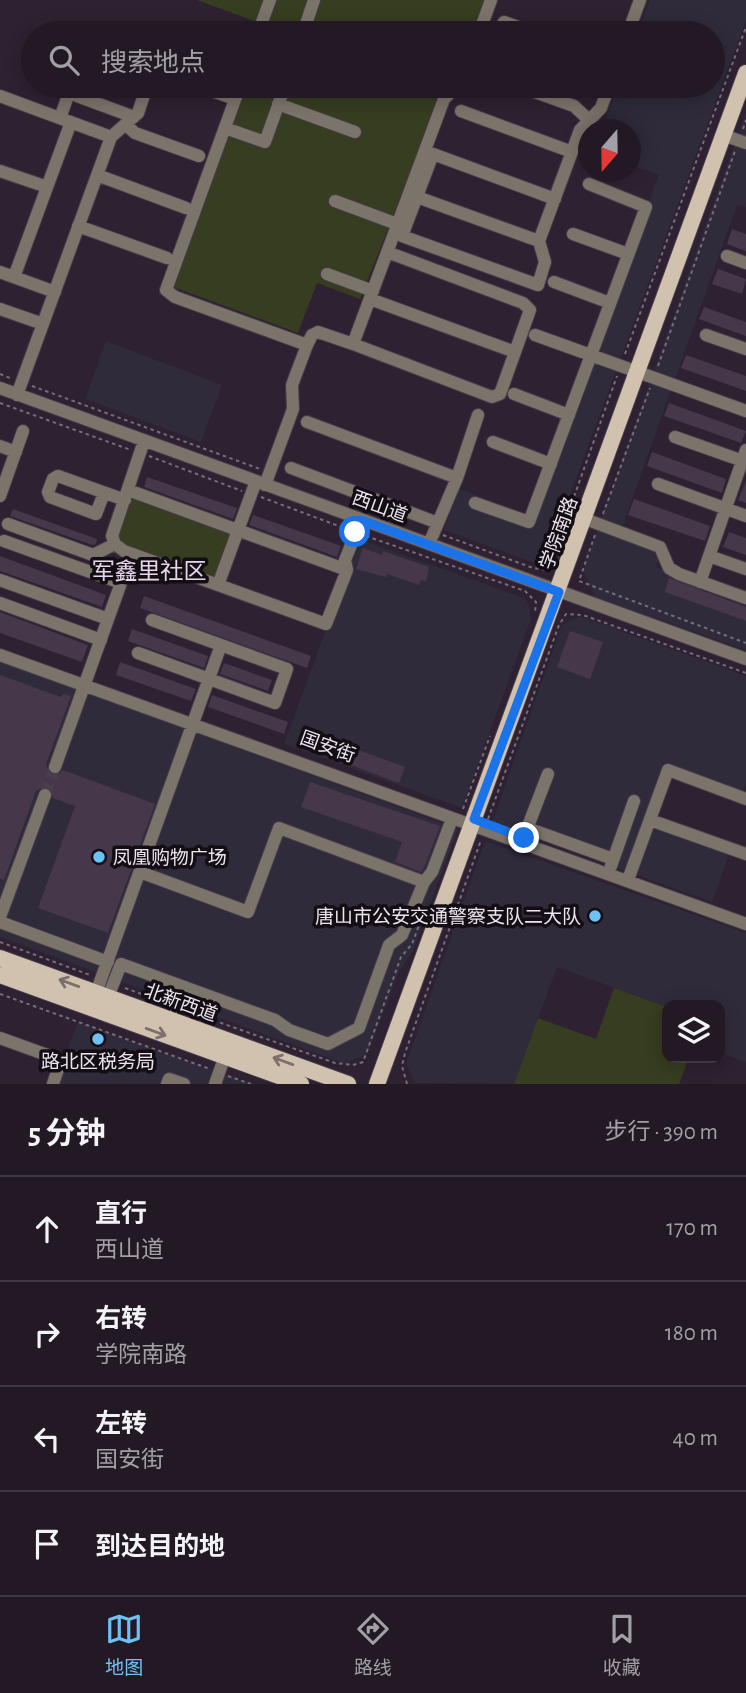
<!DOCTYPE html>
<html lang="zh">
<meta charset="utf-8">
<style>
body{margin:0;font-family:"Alegreya Sans","Noto Sans SC",sans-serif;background:#2a222d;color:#f1f3f6}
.controls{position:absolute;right:21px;bottom:21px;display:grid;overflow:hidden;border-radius:14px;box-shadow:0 4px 18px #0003}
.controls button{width:63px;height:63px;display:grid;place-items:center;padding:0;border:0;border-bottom:2px solid #3f3842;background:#221925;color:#f1f3f6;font:35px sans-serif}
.compass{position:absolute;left:578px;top:119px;width:63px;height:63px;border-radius:50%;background:#221925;box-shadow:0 4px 18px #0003;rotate:200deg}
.stop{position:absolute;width:21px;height:21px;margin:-16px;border:5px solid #1a73e8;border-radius:50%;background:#fff}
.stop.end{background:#1a73e8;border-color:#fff;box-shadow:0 2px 7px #0008}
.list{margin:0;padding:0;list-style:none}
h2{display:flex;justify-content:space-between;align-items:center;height:91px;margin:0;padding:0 28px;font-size:30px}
h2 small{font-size:23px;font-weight:400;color:#a2a0a7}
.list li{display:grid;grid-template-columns:46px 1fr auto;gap:21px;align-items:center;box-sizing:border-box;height:105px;padding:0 28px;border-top:2px solid #3f3842}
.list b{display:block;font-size:26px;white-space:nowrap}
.list p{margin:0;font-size:23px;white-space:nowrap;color:#a2a0a7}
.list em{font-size:23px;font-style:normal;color:#a2a0a7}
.icon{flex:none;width:38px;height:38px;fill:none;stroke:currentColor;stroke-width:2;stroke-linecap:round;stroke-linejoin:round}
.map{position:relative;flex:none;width:746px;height:1084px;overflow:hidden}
.search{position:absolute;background:#221925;box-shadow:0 4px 18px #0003;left:21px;right:21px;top:21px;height:77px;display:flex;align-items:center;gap:18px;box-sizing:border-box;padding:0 24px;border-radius:38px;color:#a2a0a7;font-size:26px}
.sheet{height:511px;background:#221925}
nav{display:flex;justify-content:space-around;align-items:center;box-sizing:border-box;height:98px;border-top:2px solid #3f3842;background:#221925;font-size:19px;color:#a2a0a7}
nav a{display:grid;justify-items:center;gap:4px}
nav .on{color:#6dc2f3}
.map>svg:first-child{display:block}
</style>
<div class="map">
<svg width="746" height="1084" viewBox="0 0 746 1084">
<rect width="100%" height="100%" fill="#2e2131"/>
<path fill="#2f2b3b" d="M650 0H746V20L547 557 535 563 444 530 459 489 531 515 659 175 631 165 630 130 602 129 618 86H713V33H638Z
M746 112V207L737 205 622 528 664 543 656 567 746 599V650L595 597 583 570Z
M106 341 222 385 201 442 85 399Z
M359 539 524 598 529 605 531 619 462 808 284 744Z
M580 616 746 676V783L743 791 666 763 645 822 730 852 712 902 492 823 562 625Z
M0 661 458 829 413 951 399 972 368 1053 345 1064 0 937Z
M485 841 746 933V1062L720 1053V1005L667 1007 557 967 514 1084 415 1083 406 1064Z
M78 1022 251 1084H55Z"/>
<path fill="#363d20" d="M197 0H265L257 22Z
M275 0H485L471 33H263Z
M245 86H445L360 299 317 283 298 333 173 287Z
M136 498 229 532 231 537 217 576 212 579 123 545 118 536 132 500Z
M614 988 667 1007V1058H689L679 1084H514L538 1018 596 1039Z"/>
<path fill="#46384a" d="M732 229 746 234V251L727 244Z
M718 269 746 279 742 294 712 284Z
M704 307 746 322V336L699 319Z
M686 355 746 376V391L681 368Z
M669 403 746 431 741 443 664 416Z
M652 452 726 479 722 493 647 466Z
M147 477 237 508 233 519 144 487Z
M746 481V503L738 500Z
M634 499 710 526 705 541 628 515Z
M13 509 97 539 96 544 92 545 10 516Z
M253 515 341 546 337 557 249 525Z
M729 532 746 538V555L723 547Z
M363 548 382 555 383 551 429 567 426 581 421 580 419 585 387 574 386 577 356 569Z
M0 556 106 595 102 607 0 571Z
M669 578 746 607V621L665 592Z
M144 596 311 656 307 668 140 608Z
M0 612 88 645 82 662 0 633Z
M132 629 208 656 204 668 128 641Z
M570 631 603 642 590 679 557 667Z
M120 662 196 689 191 701 116 675Z
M224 663 272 680 268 691 220 674Z
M0 675 61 697 63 694 71 696 46 764 49 773 57 775 63 770 155 804 108 933 38 908 75 806 53 798 49 787H43L36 791 4 880 0 878Z
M212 695 288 722 284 734 208 707Z
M348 746 405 767 399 783 343 762Z
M310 782 440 826 424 868 421 872 395 862 402 842 301 807Z"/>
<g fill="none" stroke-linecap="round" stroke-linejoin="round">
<path stroke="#4a3e4d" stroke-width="12" stroke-dasharray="12 6" stroke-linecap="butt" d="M45 795 55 767"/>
<defs>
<path id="minor" d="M258 33 270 0
M303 33 314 0
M479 33 491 0
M499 33 504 22 535 33
M628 33 640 0
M198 86 235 99
M240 86 166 290 175 297 307 345 292 385 293 409 265 485
M518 86 574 106 590 121
M0 96 111 137
M278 104 355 132
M461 111 572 152
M60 118 69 93 134 117
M126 125 135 133 199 156
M225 128 265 142 285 86
M723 135 746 143
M0 171 47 187
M97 175 186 208
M417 197 539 241
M555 199 433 154 402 236 538 285 545 262 539 241 580 130 601 108 609 86
M335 201 397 224
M78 226 167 258
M573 234 628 254
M727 256 746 263
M0 272 55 292
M327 274 373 291
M14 277 71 122
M554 282 610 303
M370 299 515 352
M0 309 43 324
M535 335 746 411
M706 335 746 349
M353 344 492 397 500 394 530 310 523 303 387 252
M307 345 312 335 318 332 353 344 444 99 457 86
M0 388 746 659
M514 394 569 415
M17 395 111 137 138 113 147 86
M307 422 457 478
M675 437 746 462
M144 441 112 536 115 544 124 551 326 624 347 570 345 560 361 520
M493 442 551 464
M0 446 16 452
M291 468 438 523
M658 484 746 516
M128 490 347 570
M104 493 96 514 50 497 48 492 53 479 58 476 125 500
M0 496 23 431
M475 503 529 522 646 207 589 184
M585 519 660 547 669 568 679 574 746 598
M8 524 93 555 115 544
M4 541 121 583 55 767
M429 544 457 478 478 415
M709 556 746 569
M0 580 108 619
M700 582 746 450
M218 585 256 481
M0 603 101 640
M138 653 275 703 287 669 152 620
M0 655 746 924
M650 820 746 854
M527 828 613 859
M525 834 548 774
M611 866 634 801
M140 872 248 912 279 828 424 882
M629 877 668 770 746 799
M0 917 45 795
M0 922 108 962
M96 993 221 645
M108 997 121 964 275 1020 289 1030 328 1044 359 1028 389 945 402 935 424 882 432 872 452 819
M173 1021 185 987
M0 1038 61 1060 53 1084
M167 1084 169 1079 184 1084
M215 1084 225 1056"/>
<path id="major" d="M0 958 348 1084
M0 975 301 1084
M377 1084 746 73"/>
</defs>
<use href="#minor" stroke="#493c4b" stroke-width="14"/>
<use href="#major" stroke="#493c4b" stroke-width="18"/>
<path stroke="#776c7a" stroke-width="2" stroke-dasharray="3.5 3.5" stroke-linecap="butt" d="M743 129 746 120
M625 354 746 27
M658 366 735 151
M0 374 10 378
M32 386 260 469
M0 403 131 450
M149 456 242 491
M261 497 344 528
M603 514 650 388
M443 535 533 568 548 570 617 376
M595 535 579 581 746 643
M366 536 525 591 536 602 535 612
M463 809 490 736
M488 819 559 625 566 614 583 615 746 673
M0 942 90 975
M125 988 169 1004
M0 994 210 1069
M187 1011 335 1063 353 1065 363 1062 401 957 412 944 425 909
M228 1076 251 1084
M407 1084 402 1066 405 1053 481 840"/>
<use href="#minor" stroke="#7b746b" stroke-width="12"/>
<use href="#major" stroke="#d1c2b0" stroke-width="16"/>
</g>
<defs><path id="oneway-shaft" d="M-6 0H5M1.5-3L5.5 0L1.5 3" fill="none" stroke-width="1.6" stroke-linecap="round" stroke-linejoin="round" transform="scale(1.75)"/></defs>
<g stroke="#7c716a">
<use href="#oneway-shaft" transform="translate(69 983) rotate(-160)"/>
<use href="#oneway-shaft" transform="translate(156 1032) rotate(20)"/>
<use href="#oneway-shaft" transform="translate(283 1061) rotate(-160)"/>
</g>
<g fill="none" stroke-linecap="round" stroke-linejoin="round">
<path stroke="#1a73e8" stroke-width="9" d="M355 532 361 520 559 592 474 819 524 838"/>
</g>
<g fill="#6dc2f3" stroke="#130d14" stroke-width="2.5">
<circle cx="99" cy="857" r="7"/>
<circle cx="595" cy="916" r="7"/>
<circle cx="98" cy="1039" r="7"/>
</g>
<g text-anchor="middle" stroke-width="7" stroke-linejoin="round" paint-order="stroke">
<g font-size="19" fill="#ece3ee" stroke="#130d14">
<text transform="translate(380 506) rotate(20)" y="7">西山道</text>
<text transform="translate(558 533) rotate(-70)" y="7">学院南路</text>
<text transform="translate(328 746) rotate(20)" y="7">国安街</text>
<text transform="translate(181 1002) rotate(20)" y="7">北新西道</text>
</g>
<g font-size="19" fill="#ece3ee" stroke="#130d14" text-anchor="start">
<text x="113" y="864">凤凰购物广场</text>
<text x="581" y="923" text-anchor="end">唐山市公安交通警察支队二大队</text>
<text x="98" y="1068" text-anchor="middle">路北区税务局</text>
</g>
<g font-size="23" fill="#e7d5eb" stroke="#130d14">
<text x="149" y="579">军鑫里社区</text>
</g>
</g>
</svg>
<div class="controls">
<button><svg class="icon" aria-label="layers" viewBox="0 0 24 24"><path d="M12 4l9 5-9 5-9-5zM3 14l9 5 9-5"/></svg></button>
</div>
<svg class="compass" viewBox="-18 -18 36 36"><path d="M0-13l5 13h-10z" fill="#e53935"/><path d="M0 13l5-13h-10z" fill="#a2a0a7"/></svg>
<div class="stop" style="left:355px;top:532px"></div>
<div class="stop end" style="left:524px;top:838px"></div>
<div class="search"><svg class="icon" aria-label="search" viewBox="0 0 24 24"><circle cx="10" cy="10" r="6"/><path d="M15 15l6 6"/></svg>搜索地点</div>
</div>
<section class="sheet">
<h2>5 分钟<small>步行 · 390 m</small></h2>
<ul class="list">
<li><svg class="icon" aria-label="ahead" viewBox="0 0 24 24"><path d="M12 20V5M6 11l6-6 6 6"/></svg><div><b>直行</b><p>西山道</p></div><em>170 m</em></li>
<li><svg class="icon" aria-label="right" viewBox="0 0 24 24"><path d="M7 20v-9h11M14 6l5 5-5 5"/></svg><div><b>右转</b><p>学院南路</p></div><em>180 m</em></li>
<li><svg class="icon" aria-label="left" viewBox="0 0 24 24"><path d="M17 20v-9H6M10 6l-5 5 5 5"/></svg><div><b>左转</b><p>国安街</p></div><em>40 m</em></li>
<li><svg class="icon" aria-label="arrive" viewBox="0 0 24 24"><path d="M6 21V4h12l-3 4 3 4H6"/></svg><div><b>到达目的地</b></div></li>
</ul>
</section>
<nav>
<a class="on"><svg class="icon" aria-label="map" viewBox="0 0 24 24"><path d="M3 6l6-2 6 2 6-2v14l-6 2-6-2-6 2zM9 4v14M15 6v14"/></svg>地图</a>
<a><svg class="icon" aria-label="directions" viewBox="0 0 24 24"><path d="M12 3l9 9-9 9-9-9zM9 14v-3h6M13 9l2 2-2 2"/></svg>路线</a>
<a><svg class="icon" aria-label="saved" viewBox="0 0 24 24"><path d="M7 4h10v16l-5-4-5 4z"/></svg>收藏</a>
</nav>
